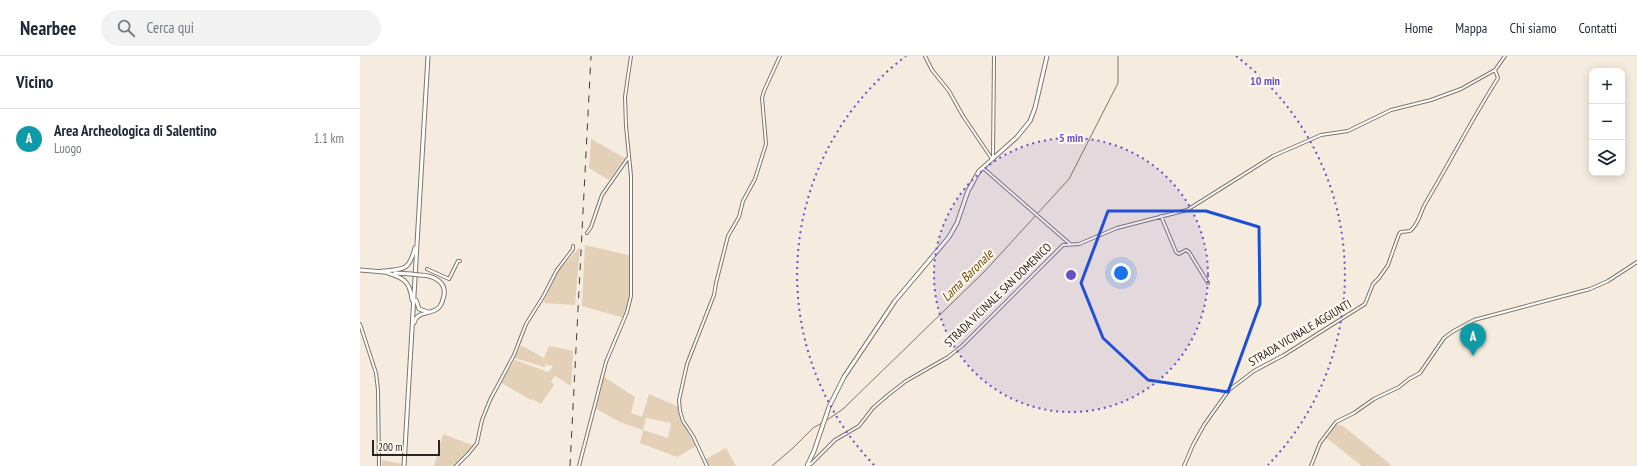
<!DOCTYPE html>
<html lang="it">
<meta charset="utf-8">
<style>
body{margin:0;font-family:"PT Sans Narrow",sans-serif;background:#f2f2f3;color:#1f2937}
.controls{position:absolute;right:12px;top:12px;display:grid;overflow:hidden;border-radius:8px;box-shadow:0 2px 10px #0003}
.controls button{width:36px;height:36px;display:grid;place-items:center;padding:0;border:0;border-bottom:1px solid #e0e1e3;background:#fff;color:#1f2937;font:20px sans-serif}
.scale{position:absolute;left:12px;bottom:10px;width:68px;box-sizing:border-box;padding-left:4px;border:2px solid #292621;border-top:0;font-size:11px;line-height:14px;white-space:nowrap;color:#292621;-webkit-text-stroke:3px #fff9f2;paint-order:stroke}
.you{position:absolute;left:761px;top:217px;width:14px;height:14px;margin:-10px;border:3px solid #fff;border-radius:50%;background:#1a73e8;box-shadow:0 0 0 6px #1a73e833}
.badge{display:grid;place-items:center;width:26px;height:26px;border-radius:50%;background:#db2777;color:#fff;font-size:13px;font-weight:700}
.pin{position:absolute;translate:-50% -33px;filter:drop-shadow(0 1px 2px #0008)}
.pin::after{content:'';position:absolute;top:21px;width:14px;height:12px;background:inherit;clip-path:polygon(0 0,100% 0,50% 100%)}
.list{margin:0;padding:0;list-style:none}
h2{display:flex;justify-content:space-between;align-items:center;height:52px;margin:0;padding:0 16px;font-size:17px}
h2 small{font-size:13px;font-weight:400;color:#747a83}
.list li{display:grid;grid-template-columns:26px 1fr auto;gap:12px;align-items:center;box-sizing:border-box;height:60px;padding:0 16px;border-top:1px solid #e0e1e3}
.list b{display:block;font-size:15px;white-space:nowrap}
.list p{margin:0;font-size:13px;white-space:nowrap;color:#747a83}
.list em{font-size:13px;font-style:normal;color:#747a83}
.icon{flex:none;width:22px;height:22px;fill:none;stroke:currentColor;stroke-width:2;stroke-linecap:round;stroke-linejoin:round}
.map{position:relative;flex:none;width:1277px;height:410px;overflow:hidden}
header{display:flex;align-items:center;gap:24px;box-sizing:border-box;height:56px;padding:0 20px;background:#fff;border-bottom:1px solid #e0e1e3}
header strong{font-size:19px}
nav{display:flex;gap:22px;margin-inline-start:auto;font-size:14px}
.search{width:280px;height:36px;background:#f2f2f3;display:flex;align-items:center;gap:10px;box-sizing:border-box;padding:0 14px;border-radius:22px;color:#747a83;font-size:15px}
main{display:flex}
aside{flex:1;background:#fff}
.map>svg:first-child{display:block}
</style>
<header>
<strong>Nearbee</strong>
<div class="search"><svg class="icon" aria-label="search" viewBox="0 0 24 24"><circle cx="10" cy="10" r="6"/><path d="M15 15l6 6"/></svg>Cerca qui</div>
<nav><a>Home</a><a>Mappa</a><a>Chi siamo</a><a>Contatti</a></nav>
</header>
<main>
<aside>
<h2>Vicino<small></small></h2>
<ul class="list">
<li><span class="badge" style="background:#0f9aa8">A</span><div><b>Area Archeologica di Salentino</b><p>Luogo</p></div><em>1.1 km</em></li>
</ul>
</aside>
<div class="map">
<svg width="1277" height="410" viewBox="0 0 1277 410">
<rect width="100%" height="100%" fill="#f5ecdf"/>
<path fill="#e3d0b6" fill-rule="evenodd" d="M231 83 265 102 249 124 229 112Z
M225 189 272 200 270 243 264 262 222 250Z
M220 191 215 249 183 247 198 215Z
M161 289 184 302 189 290 213 295 211 330 195 320 191 325 194 329 181 348 172 343 171 344 140 326 155 304 188 316 193 311 191 309 189 310 187 308 184 311 155 302Z
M244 321 275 341 271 357 282 361 289 338 319 351 325 370 336 390 317 401 280 387 283 374 260 366 236 353ZM286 362 311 367 308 382 283 374Z
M975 368 983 370 1030 408V410H1002L965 381Z
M83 378 115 390 96 410H74Z
M366 392 376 410H347L344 404Z
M22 404 43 408V410H22Z"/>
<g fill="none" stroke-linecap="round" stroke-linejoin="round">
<path stroke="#887458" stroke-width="1" d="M467 364 483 353 625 215 709 123 758 27V0
M412 410 433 392 453 372 462 367"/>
<defs>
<path id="street" d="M565 0 572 14 589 35 603 60 632 103
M633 102 634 0
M623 112 710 188
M801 160 816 196 819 198 826 194 829 196 848 227
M227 177 231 171 242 139 268 102
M67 213 89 223 98 205H100
M0 268 16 317 18 334 19 410
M448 409 451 408 475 384 499 370 513 352 528 339 546 325 588 301 602 290 703 189 719 188 757 172 827 154 913 100 961 79 988 75 1031 54 1071 44 1101 33 1135 14 1145 0
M96 410 109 397 117 387 122 364 130 344 154 299 166 268 183 241 197 214 213 193V190
M219 410 246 306 267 256 271 240V120L266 70 265 41 271 0
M347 410 333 380 323 365 320 355 319 344 327 308 354 239 356 227 368 180 379 161 383 145 395 123 406 88 402 42 404 35 420 0
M824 410 833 389 844 369 869 334 894 315 924 299 1005 248 1013 228 1019 222 1028 209 1039 178 1041 176 1050 175C1059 168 1060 157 1065 148 1090 106 1112 63 1138 22L1135 14
M951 410 960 387 976 366 994 357 1014 343 1039 331 1049 323 1060 317 1084 282 1092 276 1114 264 1230 233 1248 225 1277 206"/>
<path id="secondary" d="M0 214 24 216
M22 215C40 221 50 222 52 244
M24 215C45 213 49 214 55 192
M35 217 51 218
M56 244 59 253 68 256
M54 267C57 255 68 259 77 253 80 251 82 247 83 243 89 226 73 219 59 219
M44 410 68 0
M447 410 454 395 469 351 484 321 535 245 589 181 597 167 608 135 619 115 657 81 670 65 675 52 687 0"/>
</defs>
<use href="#street" stroke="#7e766b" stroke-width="4"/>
<use href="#secondary" stroke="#7e766b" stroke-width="5"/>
<use href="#street" stroke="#fff" stroke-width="2"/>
<use href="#secondary" stroke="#fff" stroke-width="3"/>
<path stroke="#403c36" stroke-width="1" stroke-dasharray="7 7" stroke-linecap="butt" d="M210 410 231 0"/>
<defs>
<path id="secondary-bridge" d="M51 218 59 219"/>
</defs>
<use href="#secondary-bridge" stroke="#7e766b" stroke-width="5" stroke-linecap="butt"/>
<use href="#secondary-bridge" stroke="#fff" stroke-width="3"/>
</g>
<path fill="none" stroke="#1d4ed8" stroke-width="3" stroke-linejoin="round" d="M748 155H846L899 171 900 248 868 336 788 324 743 282 721 227Z"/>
<circle cx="711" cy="219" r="137" fill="#6651ca" fill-opacity=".12"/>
<g fill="none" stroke="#6651ca" stroke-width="2" stroke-dasharray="2 4">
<circle cx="711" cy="219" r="137"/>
<path d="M514 409A274 274 0 0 1 546 0M876 0A274 274 0 0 1 908 409"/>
</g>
<g text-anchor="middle" stroke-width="4" stroke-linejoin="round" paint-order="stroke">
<g font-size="12" fill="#292621" stroke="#fff9f2">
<text transform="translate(638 239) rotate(-44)" y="4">STRADA VICINALE SAN DOMENICO</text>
<text transform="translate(940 277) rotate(-31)" y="4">STRADA VICINALE AGGIUNTI</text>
</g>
<g font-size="13" font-style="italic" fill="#6d4901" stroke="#fff9f2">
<text transform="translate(607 219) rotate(-45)" y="5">Lama Baronale</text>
</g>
</g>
<circle cx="711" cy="219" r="6" fill="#6651ca" stroke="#fff9f2" stroke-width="2"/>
<g font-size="12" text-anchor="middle" font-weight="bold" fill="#6651ca" stroke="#fff9f2" stroke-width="4" stroke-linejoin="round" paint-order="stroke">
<text x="905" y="29">10 min</text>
<text x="711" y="86">5 min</text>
</g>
</svg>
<div class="controls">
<button>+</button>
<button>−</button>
<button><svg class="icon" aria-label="layers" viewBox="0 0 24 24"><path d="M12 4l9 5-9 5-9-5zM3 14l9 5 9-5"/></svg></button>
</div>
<div class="scale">200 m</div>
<div class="you"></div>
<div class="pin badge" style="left:1113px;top:300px;background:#0f9aa8">A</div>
</div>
</main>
